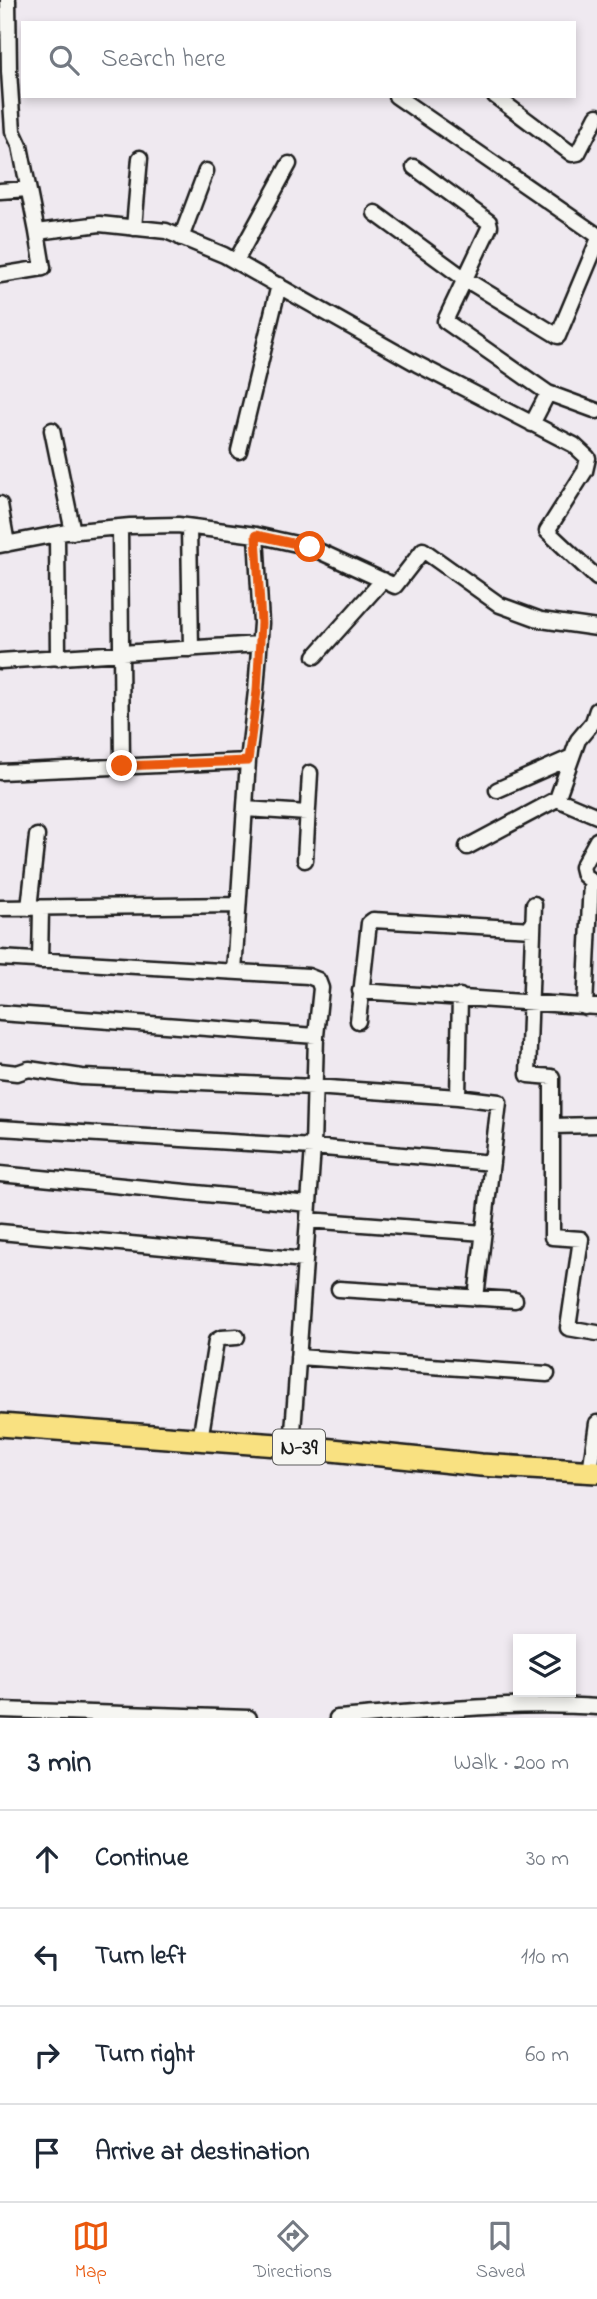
<!DOCTYPE html>
<meta charset="utf-8">
<style>
body{margin:0;font-family:"Indie Flower",sans-serif;background:#f2f2f3;color:#1f2937}
.controls{position:absolute;right:21px;bottom:21px;display:grid;overflow:hidden;border-radius:0px;box-shadow:0 4px 10px #0003}
.controls button{width:63px;height:63px;display:grid;place-items:center;padding:0;border:0;border-bottom:2px solid #e0e1e3;background:#fff;color:#1f2937;font:35px sans-serif}
.stop{position:absolute;width:21px;height:21px;margin:-16px;border:5px solid #ea580c;border-radius:50%;background:#fff}
.stop.end{background:#ea580c;border-color:#fff;box-shadow:0 2px 7px #0008}
.list{margin:0;padding:0;list-style:none}
h2{display:flex;justify-content:space-between;align-items:center;height:91px;margin:0;padding:0 28px;font-size:30px}
h2 small{font-size:23px;font-weight:400;color:#747a83}
.list li{display:grid;grid-template-columns:46px 1fr auto;gap:21px;align-items:center;box-sizing:border-box;height:98px;padding:0 28px;border-top:2px solid #e0e1e3}
.list b{display:block;font-size:26px;white-space:nowrap}
.list em{font-size:23px;font-style:normal;color:#747a83}
.icon{flex:none;width:38px;height:38px;fill:none;stroke:currentColor;stroke-width:2;stroke-linecap:round;stroke-linejoin:round}
.map{position:relative;flex:none;width:597px;height:1718px;overflow:hidden}
.search{position:absolute;background:#fff;box-shadow:0 4px 10px #0003;left:21px;right:21px;top:21px;height:77px;display:flex;align-items:center;gap:18px;box-sizing:border-box;padding:0 24px;border-radius:0px;color:#747a83;font-size:26px}
.sheet{height:483px;background:#fff}
nav{display:flex;justify-content:space-around;align-items:center;box-sizing:border-box;height:98px;border-top:2px solid #e0e1e3;background:#fff;font-size:19px;color:#747a83}
nav a{display:grid;justify-items:center;gap:4px}
nav .on{color:#ea580c}
.map>svg:first-child{display:block}
</style>
<div class="map">
<svg width="597" height="1718" viewBox="0 0 597 1718">
<rect width="100%" height="100%" fill="#efe9f0"/>
<filter id="ink" filterUnits="userSpaceOnUse"><feTurbulence type="fractalNoise" baseFrequency=".0143" numOctaves="2"/><feDisplacementMap in="SourceGraphic" scale="14" xChannelSelector="R" yChannelSelector="G"/><feConvolveMatrix kernelMatrix="1 2 1 2 8 2 1 2 1" color-interpolation-filters="sRGB"/></filter>
<g filter="url(#ink)">
<g fill="none" stroke-linecap="round" stroke-linejoin="round">
<defs>
<path id="minor" d="M8 0 9 71 13 131 20 146 37 232 100 224 166 231 224 255 417 364 574 445 588 458 585 471 547 531 597 578
M396 96 597 235
M495 96 572 154 578 153 597 116
M414 167 489 222 490 226 445 321 548 393 532 424
M0 191 28 189
M375 213 465 279 558 336 597 243
M134 228 140 158
M181 238 206 171
M236 261 289 164
M0 275 43 268 37 232
M548 393 597 411
M52 430 73 532
M239 451 279 285
M0 504 7 544
M120 527 122 766
M189 527 191 649
M57 534 58 658
M0 545 67 532 130 526 178 525 256 535 310 547 395 586 423 550 500 605 541 620 597 628
M315 656 383 580
M0 661 259 644
M0 772 248 761
M497 790 572 757
M557 799 578 740 593 722 597 710
M245 809 307 813
M467 847 557 799 597 816
M305 860 310 773
M534 904 528 1075 552 1077V1237L581 1239 568 1328 597 1333
M0 908 238 905
M29 908 37 836
M0 958 308 976 318 980 321 988 316 1036 313 1147 292 1446
M40 961 41 908
M234 972 248 761 256 691 261 623 256 535
M360 991 597 1007
M460 996 458 1097 499 1102 476 1298
M585 1007 591 881 584 875 582 867 597 840
M0 1013 316 1036
M358 1021 369 923 373 920 533 929
M0 1071 17 1073 29 1069 82 1077 314 1087 458 1097
M552 1126 597 1125
M0 1128 313 1147 492 1163
M0 1174 309 1204
M308 1220 484 1233
M0 1232 305 1260
M339 1289 515 1300
M298 1357 547 1374
M200 1440 216 1341 221 1338 237 1337
M590 1472 597 1423
M0 1710 249 1718
M337 1718C423 1712 511 1701 597 1707"/>
<path id="highway" d="M0 1425 292 1446 481 1465 597 1472"/>
</defs>
<use href="#minor" stroke="#1c1c1c" stroke-width="19"/>
<use href="#highway" stroke="#1c1c1c" stroke-width="26"/>
<use href="#minor" stroke="#f6f6f2" stroke-width="14"/>
<use href="#highway" stroke="#f9e181" stroke-width="21"/>
</g>
</g>
<g fill="none" stroke-linecap="round" stroke-linejoin="round" filter="url(#ink)">
<path stroke="#ea580c" stroke-width="9" d="M122 766 248 761 257 691 261 623 256 535 310 547"/>
</g>
<g text-anchor="middle" stroke-width="5" stroke-linejoin="round" paint-order="stroke">
<rect fill="#f6f6f2" stroke="#5d5d5c" stroke-width="2" x="273" y="1429.5" width="52" height="35" rx="5"/>
<g font-size="21" font-weight="bold" fill="#1c1c1c">
<text x="299" y="1454">N-39</text>
</g>
</g>
</svg>
<div class="controls">
<button><svg class="icon" aria-label="layers" viewBox="0 0 24 24"><path d="M12 4l9 5-9 5-9-5zM3 14l9 5 9-5"/></svg></button>
</div>
<div class="stop" style="left:310px;top:547px"></div>
<div class="stop end" style="left:122px;top:766px"></div>
<div class="search"><svg class="icon" aria-label="search" viewBox="0 0 24 24"><circle cx="10" cy="10" r="6"/><path d="M15 15l6 6"/></svg>Search here</div>
</div>
<section class="sheet">
<h2>3 min<small>Walk · 200 m</small></h2>
<ul class="list">
<li><svg class="icon" aria-label="ahead" viewBox="0 0 24 24"><path d="M12 20V5M6 11l6-6 6 6"/></svg><div><b>Continue</b></div><em>30 m</em></li>
<li><svg class="icon" aria-label="left" viewBox="0 0 24 24"><path d="M17 20v-9H6M10 6l-5 5 5 5"/></svg><div><b>Turn left</b></div><em>110 m</em></li>
<li><svg class="icon" aria-label="right" viewBox="0 0 24 24"><path d="M7 20v-9h11M14 6l5 5-5 5"/></svg><div><b>Turn right</b></div><em>60 m</em></li>
<li><svg class="icon" aria-label="arrive" viewBox="0 0 24 24"><path d="M6 21V4h12l-3 4 3 4H6"/></svg><div><b>Arrive at destination</b></div></li>
</ul>
</section>
<nav>
<a class="on"><svg class="icon" aria-label="map" viewBox="0 0 24 24"><path d="M3 6l6-2 6 2 6-2v14l-6 2-6-2-6 2zM9 4v14M15 6v14"/></svg>Map</a>
<a><svg class="icon" aria-label="directions" viewBox="0 0 24 24"><path d="M12 3l9 9-9 9-9-9zM9 14v-3h6M13 9l2 2-2 2"/></svg>Directions</a>
<a><svg class="icon" aria-label="saved" viewBox="0 0 24 24"><path d="M7 4h10v16l-5-4-5 4z"/></svg>Saved</a>
</nav>
